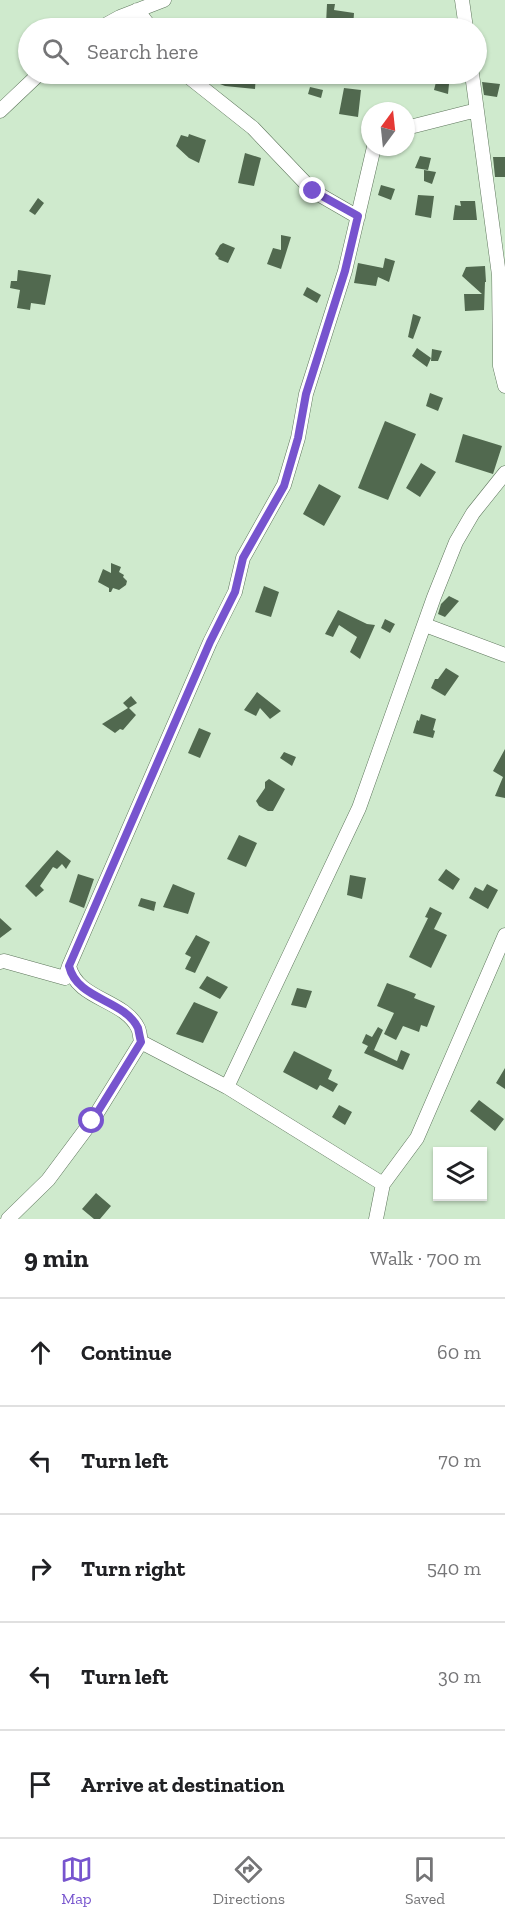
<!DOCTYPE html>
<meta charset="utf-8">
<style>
body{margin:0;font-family:"Zilla Slab",serif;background:#f6f6f6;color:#202124}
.controls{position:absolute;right:18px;bottom:18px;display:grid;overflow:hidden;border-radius:0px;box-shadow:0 2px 4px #0004}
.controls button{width:54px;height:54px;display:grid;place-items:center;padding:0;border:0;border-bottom:2px solid #e0e0e0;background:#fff;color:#202124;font:30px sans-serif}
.compass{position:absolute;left:361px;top:102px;width:54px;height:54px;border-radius:50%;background:#fff;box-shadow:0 2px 4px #0004;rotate:15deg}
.stop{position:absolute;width:18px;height:18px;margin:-14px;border:4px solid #7754ce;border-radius:50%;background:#fff}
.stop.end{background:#7754ce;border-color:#fff;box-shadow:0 2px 6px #0008}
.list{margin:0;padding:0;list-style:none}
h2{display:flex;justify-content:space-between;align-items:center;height:78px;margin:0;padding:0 24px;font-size:26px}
h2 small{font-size:20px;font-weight:400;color:#757577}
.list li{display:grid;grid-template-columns:39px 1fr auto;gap:18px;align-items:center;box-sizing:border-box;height:108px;padding:0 24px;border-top:2px solid #e0e0e0}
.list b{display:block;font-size:22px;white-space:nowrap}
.list em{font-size:20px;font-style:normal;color:#757577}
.icon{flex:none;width:33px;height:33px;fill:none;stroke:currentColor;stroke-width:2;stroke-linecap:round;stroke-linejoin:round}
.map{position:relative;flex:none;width:505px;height:1219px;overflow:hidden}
.search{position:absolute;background:#fff;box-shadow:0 2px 4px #0004;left:18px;right:18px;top:18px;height:66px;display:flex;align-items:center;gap:15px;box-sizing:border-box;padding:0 21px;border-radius:33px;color:#757577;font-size:22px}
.sheet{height:618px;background:#fff}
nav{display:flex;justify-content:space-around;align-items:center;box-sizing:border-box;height:84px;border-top:2px solid #e0e0e0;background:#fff;font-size:16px;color:#757577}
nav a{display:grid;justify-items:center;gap:3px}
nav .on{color:#7754ce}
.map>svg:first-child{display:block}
</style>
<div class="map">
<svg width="505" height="1219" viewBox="0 0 505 1219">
<rect width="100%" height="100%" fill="#cfeacd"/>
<path fill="#51694f" d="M327 4H335L334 10 354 13 353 28 345 27V22L326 24Z
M212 74H256L255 89 225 86 210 80Z
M438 74H450L448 94 434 90Z
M482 82 500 84 497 97 484 95Z
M310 87 323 90 321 98 308 94Z
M344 88 361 90 358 117 339 114Z
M189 134 206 140 199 163 189 158 176 146 181 135 188 137Z
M245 153 261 158 254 186 238 183Z
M420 156 431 158 428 170 415 168Z
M493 157H505V177H495Z
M424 170 436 172 432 184 424 181Z
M381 185 395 189 391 200 378 195Z
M418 195 434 196 431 218 415 215Z
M38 198 44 203 35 215 29 211Z
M460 201H475L477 220H453L455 205 461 206Z
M281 235 291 237 281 269 267 264 273 248 281 250Z
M223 243 235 248 228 263 218 259 219 258 215 254 220 245Z
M385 258 395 261 389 282 378 277 376 286 354 283 358 263 383 268Z
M485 266 486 282H485L484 310 465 311 464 294H482L462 276 466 267Z
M18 270 51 275 45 305 31 303 30 310 17 308 20 290 10 288 11 281H17Z
M307 287 321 295 317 303 303 295Z
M413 314 421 317 413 339 408 337Z
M417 348 431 358 427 367 412 356Z
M432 349 442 351 438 361H431Z
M430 393 443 398 438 411 426 406Z
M385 421 416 434 388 500 358 488Z
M463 434 502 446 493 474 455 462Z
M421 463 436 472 420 497 406 488Z
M319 484 341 496 324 526 303 514Z
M111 563 121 567 119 572 124 575 123 577 127 581 126 585 119 590 113 588 111 592H109V588L98 582 103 569 111 573Z
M264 586 279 592 271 617 255 612Z
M449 596 459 601 445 617 438 614 441 604Z
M338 610 367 624 375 625 360 659 350 652 357 637 339 625 333 637 325 634Z
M385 619 395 624 390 633 381 628Z
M446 668 459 676 445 696 431 688 435 679H438Z
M257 692 281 711 270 719 260 708 256 716 244 710Z
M131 696 137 703 129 708 136 715 123 730 120 729 115 733 102 724 128 708 123 703Z
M421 714 436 719 433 730 435 731 433 738 413 733 417 720 419 721Z
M199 728 211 733 200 758 188 753Z
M505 749V798L495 796 503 777 493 771Z
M284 752 296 757 292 766 280 758Z
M269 779 285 789 273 811H268L259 806 256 801 265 788V782Z
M239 835 257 843 246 867 227 859Z
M57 850 71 861 66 869 62 864 57 869 53 867 40 886 44 890 36 897 25 886Z
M446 869 460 879 453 890 438 880Z
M78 874 94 879 84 908 69 902Z
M350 875 366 878 362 899 347 895Z
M173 884 195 893 188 914 163 907Z
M487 884 498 890 488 909 469 898 475 887 483 891Z
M141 898 156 902 154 911 138 906Z
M430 907 442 913 434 929 447 935 431 968 409 957 428 918 425 917Z
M0 918 12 929 0 938Z
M196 935 210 942 195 973 185 969 191 957 185 954Z
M207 976 228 987 220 999 199 988Z
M387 983 406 990 416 994 414 998 435 1006 427 1027 421 1025 419 1032 403 1026 396 1040 384 1034 394 1013 377 1006Z
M297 988 312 991 306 1008 291 1005Z
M194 1002 218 1012 203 1043 176 1034Z
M378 1027 383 1030 374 1050 397 1061 401 1050 410 1054 403 1070 364 1053 368 1046 362 1043 366 1034 372 1037Z
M294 1051 332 1070 328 1079 338 1084 333 1092 320 1085 317 1090 283 1072Z
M505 1068V1089L496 1083Z
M479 1100 504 1119 495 1131 470 1111Z
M339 1105 352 1112 345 1125 332 1117Z
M96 1193 111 1206 100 1219H94L82 1209Z"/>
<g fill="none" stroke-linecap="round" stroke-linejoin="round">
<defs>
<path id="minor" d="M462 0 466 28
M137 10 151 28
M100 28 120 17 164 0
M185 74 253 128 313 191 358 217
M472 74 499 275 500 366 505 386
M0 111 39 74
M406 128 469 112H477
M425 625 505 655
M0 962 4 961 65 978 69 966
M141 1042 227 1087 383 1184
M227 1087 359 808 434 597 456 542 473 513 505 473
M8 1219 48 1180 92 1121 141 1042C140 1038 140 1032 138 1028 124 999 77 1000 69 966L210 642 235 592 243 558 284 485 298 438 306 394 345 271 374 147
M376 1219 383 1184 417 1138 505 935"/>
</defs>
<use href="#minor" stroke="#5e765c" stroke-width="15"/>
<use href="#minor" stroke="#fff" stroke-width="14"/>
</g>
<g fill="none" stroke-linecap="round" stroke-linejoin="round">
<path stroke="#7754ce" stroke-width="8" d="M92 1121 141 1042C140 1038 139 1033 138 1028 124 999 77 1000 69 966L210 642 235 592 243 558 284 486 298 438 306 394 345 271 358 216 313 191"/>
</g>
</svg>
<div class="controls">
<button><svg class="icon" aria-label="layers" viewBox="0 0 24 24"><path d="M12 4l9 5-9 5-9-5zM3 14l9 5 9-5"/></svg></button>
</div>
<svg class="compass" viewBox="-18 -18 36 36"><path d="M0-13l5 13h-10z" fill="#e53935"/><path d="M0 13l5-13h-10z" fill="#757577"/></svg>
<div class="stop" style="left:92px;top:1121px"></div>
<div class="stop end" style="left:313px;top:191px"></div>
<div class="search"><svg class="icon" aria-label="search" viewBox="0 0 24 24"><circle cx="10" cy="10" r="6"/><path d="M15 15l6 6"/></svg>Search here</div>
</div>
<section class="sheet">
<h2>9 min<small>Walk · 700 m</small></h2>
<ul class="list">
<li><svg class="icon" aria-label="ahead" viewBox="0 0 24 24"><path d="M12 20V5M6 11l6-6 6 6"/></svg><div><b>Continue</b></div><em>60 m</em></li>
<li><svg class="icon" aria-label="left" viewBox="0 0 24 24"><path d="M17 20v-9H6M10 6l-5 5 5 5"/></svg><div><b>Turn left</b></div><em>70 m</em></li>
<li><svg class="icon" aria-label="right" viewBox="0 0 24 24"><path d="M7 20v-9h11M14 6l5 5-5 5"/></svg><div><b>Turn right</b></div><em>540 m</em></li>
<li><svg class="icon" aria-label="left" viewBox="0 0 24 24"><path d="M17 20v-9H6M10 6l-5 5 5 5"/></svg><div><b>Turn left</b></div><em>30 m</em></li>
<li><svg class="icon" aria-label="arrive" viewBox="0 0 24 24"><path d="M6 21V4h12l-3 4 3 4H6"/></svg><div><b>Arrive at destination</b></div></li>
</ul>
</section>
<nav>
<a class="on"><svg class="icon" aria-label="map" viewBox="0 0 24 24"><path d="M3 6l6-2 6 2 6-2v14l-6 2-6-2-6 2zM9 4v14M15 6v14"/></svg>Map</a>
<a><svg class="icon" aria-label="directions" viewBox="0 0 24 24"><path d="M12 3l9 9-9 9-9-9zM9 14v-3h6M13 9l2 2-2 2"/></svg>Directions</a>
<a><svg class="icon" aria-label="saved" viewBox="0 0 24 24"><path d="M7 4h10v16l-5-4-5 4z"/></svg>Saved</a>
</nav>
